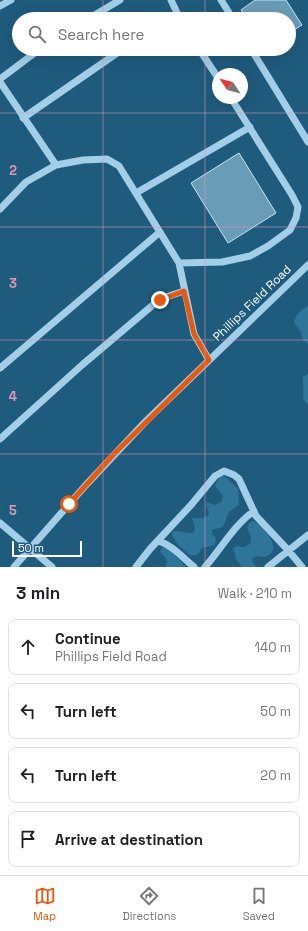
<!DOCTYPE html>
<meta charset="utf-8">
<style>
body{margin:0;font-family:"Space Grotesk",sans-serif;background:#f2f2f2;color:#202124}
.compass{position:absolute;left:212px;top:68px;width:36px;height:36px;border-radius:50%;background:#fff;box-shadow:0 4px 16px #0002;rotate:305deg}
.scale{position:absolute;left:12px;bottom:10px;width:70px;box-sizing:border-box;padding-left:4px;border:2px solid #fff;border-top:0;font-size:11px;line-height:14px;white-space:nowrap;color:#fff;-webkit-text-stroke:3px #1f5b7d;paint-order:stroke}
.stop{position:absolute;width:12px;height:12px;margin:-9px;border:3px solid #ea580c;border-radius:50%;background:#fff}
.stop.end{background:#ea580c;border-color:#fff;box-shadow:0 1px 4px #0008}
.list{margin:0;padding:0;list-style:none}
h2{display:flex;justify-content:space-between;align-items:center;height:52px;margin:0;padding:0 16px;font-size:17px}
h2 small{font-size:13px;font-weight:400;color:#757577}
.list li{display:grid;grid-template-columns:26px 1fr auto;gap:12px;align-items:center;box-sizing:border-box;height:56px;margin:0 8px 8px;padding:0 8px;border:1px solid #e0e0e0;border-radius:8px}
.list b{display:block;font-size:15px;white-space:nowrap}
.list p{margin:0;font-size:13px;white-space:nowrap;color:#757577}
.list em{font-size:13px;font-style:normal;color:#757577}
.icon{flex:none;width:22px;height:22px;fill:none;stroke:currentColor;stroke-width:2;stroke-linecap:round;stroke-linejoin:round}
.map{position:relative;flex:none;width:308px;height:567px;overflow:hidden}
.search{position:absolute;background:#fff;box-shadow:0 4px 16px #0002;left:12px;right:12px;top:12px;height:44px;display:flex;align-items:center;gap:10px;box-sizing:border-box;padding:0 14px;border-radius:22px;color:#757577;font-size:15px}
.sheet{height:308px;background:#fff}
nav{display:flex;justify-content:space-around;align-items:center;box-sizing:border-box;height:56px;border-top:1px solid #e0e0e0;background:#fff;font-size:11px;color:#757577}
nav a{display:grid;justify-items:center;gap:2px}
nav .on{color:#ea580c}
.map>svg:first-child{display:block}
</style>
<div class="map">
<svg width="308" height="567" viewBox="0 0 308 567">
<rect width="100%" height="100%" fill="#1f5b7d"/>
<path fill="#2f7599" d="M308 305V344L303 340 301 332 294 323C295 314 301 311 308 305Z
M307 374H308V405L303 399C305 391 302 384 303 377Z
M223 476 227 478 238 489 239 505 229 512 223 527 212 530V534L216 538 215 545 202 548 197 555H190L178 545 172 535V532C177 529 186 534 193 533L195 528 192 518C199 518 206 520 209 513L206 504 207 502 215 505 221 502 223 496 215 486 218 479Z
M253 521C262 525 284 549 267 556 261 559 257 554 252 558L253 563 257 567H242L236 559 233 548 237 546 244 547 250 544 251 537 247 528 249 523Z
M162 547 168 548 186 567H165L167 563 166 558 160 552Z"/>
<path fill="#699cb6" stroke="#c5e5f5" d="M255 0H286L302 25 289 33V19H247L241 10Z
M239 153 276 213 228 243 191 183Z"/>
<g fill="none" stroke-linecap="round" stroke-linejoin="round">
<path stroke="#a2cfe7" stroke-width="7" d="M171 0 180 19
M221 0 233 19
M0 6 11 0
M88 19 120 0
M168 19 176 14
M199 49 218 78
M251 49 308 142
M0 79 40 49
M0 82 56 165
M23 118 123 49
M136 193 250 127
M0 209 26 182 56 165 83 160 107 159 119 166 179 263 194 334 209 360
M179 263 222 262 250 256 268 246 290 230 296 218 298 207 292 195 231 98
M0 368 160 232
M0 439 82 365 160 299 184 291
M0 523 52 567
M159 541C173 546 182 557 194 567
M14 567 85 486 147 420 308 265
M136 567 150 549 191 505 215 476 224 471 234 475 239 479 256 516 288 550 302 567
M205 567C221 549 234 525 254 511
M268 567 308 535"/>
</g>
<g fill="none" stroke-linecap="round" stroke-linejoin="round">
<path stroke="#ea580c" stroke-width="5" d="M69 504 114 454 209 360 194 334 184 291 160 300"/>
</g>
<path fill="none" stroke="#e497b5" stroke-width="1" stroke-opacity="0.55" d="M103 0V19M205 0V19M103 49V567M205 49V567M0 113H308M0 227H308M0 340H308M0 454H308"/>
<g text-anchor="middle" stroke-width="4" stroke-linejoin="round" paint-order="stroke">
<g font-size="12" fill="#fff" stroke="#1f5b7d">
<text transform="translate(252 303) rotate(-44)" y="4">Phillips Field Road</text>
</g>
</g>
<g font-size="13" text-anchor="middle" font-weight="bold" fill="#e497b5" stroke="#1f5b7d" stroke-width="4" stroke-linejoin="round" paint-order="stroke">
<text x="13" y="175">2</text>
<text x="13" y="288">3</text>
<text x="13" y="401">4</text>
<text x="13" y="515">5</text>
</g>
</svg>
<svg class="compass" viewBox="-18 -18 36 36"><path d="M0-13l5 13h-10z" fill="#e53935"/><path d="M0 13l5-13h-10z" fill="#757577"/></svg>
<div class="scale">50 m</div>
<div class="stop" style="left:69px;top:504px"></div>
<div class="stop end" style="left:160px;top:300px"></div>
<div class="search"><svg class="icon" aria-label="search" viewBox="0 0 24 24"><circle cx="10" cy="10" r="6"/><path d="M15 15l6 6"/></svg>Search here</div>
</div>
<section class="sheet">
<h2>3 min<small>Walk · 210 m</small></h2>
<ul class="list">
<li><svg class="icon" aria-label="ahead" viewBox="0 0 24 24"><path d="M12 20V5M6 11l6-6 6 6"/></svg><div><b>Continue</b><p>Phillips Field Road</p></div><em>140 m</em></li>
<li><svg class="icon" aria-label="left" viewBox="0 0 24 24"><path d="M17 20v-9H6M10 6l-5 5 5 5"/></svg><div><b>Turn left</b></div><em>50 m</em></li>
<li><svg class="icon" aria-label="left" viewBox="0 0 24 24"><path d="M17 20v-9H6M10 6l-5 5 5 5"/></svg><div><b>Turn left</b></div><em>20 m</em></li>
<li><svg class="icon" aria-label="arrive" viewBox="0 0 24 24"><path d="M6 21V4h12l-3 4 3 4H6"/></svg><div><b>Arrive at destination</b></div></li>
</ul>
</section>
<nav>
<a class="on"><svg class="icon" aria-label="map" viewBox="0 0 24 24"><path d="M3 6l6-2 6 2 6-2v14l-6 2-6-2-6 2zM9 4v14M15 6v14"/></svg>Map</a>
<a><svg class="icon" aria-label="directions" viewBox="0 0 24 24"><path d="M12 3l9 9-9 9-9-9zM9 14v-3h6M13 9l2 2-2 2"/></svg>Directions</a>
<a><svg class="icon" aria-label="saved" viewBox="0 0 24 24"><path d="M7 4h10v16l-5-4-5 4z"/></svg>Saved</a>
</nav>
